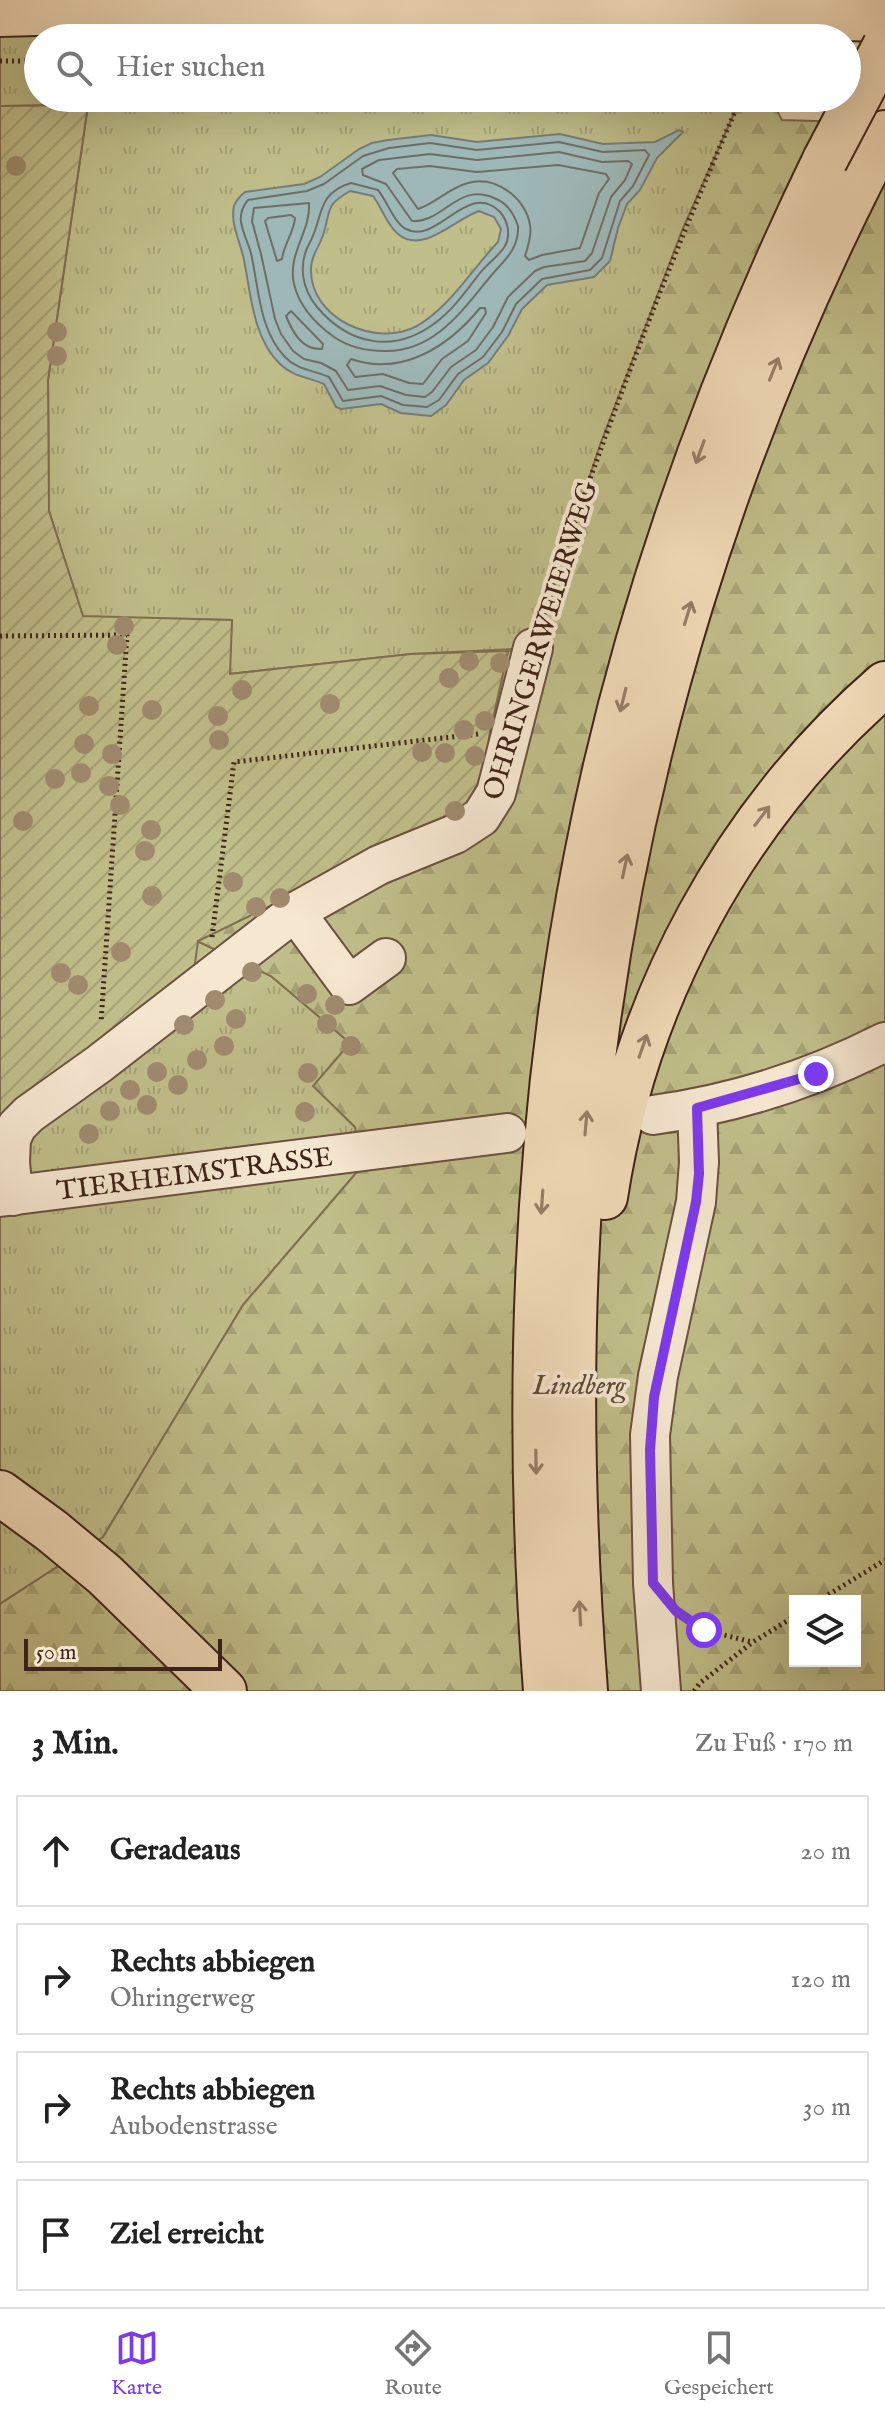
<!DOCTYPE html>
<html lang="de">
<meta charset="utf-8">
<style>
body{margin:0;font-family:"IM FELL English",serif;background:#f6f6f6;color:#222}
.controls{position:absolute;right:24px;bottom:24px;display:grid;overflow:hidden;border-radius:0px;box-shadow:0 8px 32px #0002}
.controls button{width:72px;height:72px;display:grid;place-items:center;padding:0;border:0;border-bottom:2px solid #e0e0e0;background:#fff;color:#222;font:40px sans-serif}
.scale{position:absolute;left:24px;bottom:20px;width:198px;box-sizing:border-box;padding-left:8px;border:4px solid #3e2318;border-top:0;font-size:22px;line-height:28px;white-space:nowrap;color:#3e2318;-webkit-text-stroke:6px #f6e7d1;paint-order:stroke}
.stop{position:absolute;width:24px;height:24px;margin:-18px;border:6px solid #7c3aed;border-radius:50%;background:#fff}
.stop.end{background:#7c3aed;border-color:#fff;box-shadow:0 2px 8px #0008}
.list{margin:0;padding:0;list-style:none}
h2{display:flex;justify-content:space-between;align-items:center;height:104px;margin:0;padding:0 32px;font-size:34px}
h2 small{font-size:26px;font-weight:400;color:#767676}
.list li{display:grid;grid-template-columns:52px 1fr auto;gap:24px;align-items:center;box-sizing:border-box;height:112px;margin:0 16px 16px;padding:0 16px;border:2px solid #e0e0e0;border-radius:0px}
.list b{display:block;font-size:30px;white-space:nowrap}
.list p{margin:0;font-size:26px;white-space:nowrap;color:#767676}
.list em{font-size:26px;font-style:normal;color:#767676}
.icon{flex:none;width:44px;height:44px;fill:none;stroke:currentColor;stroke-width:2;stroke-linecap:round;stroke-linejoin:round}
.map{position:relative;flex:none;width:885px;height:1691px;overflow:hidden}
.search{position:absolute;background:#fff;box-shadow:0 8px 32px #0002;left:24px;right:24px;top:24px;height:88px;display:flex;align-items:center;gap:20px;box-sizing:border-box;padding:0 28px;border-radius:44px;color:#767676;font-size:30px}
.sheet{height:616px;background:#fff}
nav{display:flex;justify-content:space-around;align-items:center;box-sizing:border-box;height:112px;border-top:2px solid #e0e0e0;background:#fff;font-size:22px;color:#767676}
nav a{display:grid;justify-items:center;gap:4px}
nav .on{color:#7c3aed}
.map>svg:first-child{display:block}
</style>
<div class="map">
<svg width="885" height="1691" viewBox="0 0 885 1691">
<defs>
<pattern id="grass-tufts" width="24" height="20" patternUnits="userSpaceOnUse" patternTransform="scale(2)"><rect width="24" height="20" fill="#c0be8a"/><path d="M3 7l-1-3M5 7V3M7 7l1-3M15 17l-1-3M17 17v-4M19 17l1-3" fill="none" stroke="#a6a376"/></pattern>
<pattern id="forest-firs" width="22" height="20" patternUnits="userSpaceOnUse" patternTransform="scale(2)"><rect width="22" height="20" fill="#c0be8a"/><path d="M5 1l3.5 6h-7zM16 11l3.5 6h-7z" fill="#a6a376"/></pattern>
<pattern id="garden-furrows" width="10" height="10" patternUnits="userSpaceOnUse" patternTransform="scale(2)"><rect width="10" height="10" fill="#c0be8a"/><path d="M-1 1l2-2M0 10L10 0M9 11l2-2" fill="none" stroke="#a6a376"/></pattern>
</defs>
<rect width="100%" height="100%" fill="#f1dab8"/>
<filter id="stains"><feTurbulence type="fractalNoise" baseFrequency=".0025" numOctaves="4"/><feColorMatrix values="0 0 0 0 .2 0 0 0 0 .09 0 0 0 0 .02 0 0 0 .5 -.17"/></filter>
<radialGradient id="worn" r=".72"><stop offset=".6" stop-color="#630" stop-opacity="0"/><stop offset="1" stop-color="#630" stop-opacity=".3"/></radialGradient>
<path fill="url(#grass-tufts)" stroke="#7f7051" stroke-width="2" d="M0 0H567L581 38H38V98H741L682 231 566 546 533 648 411 654 229 674 232 620 83 617 49 511 48 380 88 105 0 106Z
M197 941 271 976 350 1043 314 1086 355 1127 363 1165 243 1305 103 1537 0 1604V1132Z"/>
<path fill="url(#forest-firs)" stroke="#7f7051" stroke-width="2" fill-rule="evenodd" d="M741 98H770L782 120 885 123V1691H0V1604L103 1537 243 1305 363 1165 355 1127 313 1086 350 1043 271 976 197 941 478 805 490 732 508 651 533 648 600 445 682 231ZM795 1601H855V1661H795Z"/>
<path fill="url(#garden-furrows)" stroke="#7f7051" stroke-width="2" d="M88 105 48 380 49 511 83 616 232 620 230 674 411 654 508 651 490 732 479 805 198 941 193 978 0 1132V106Z"/>
<path fill="#9eb8b8" stroke="#787c78" stroke-width="2" fill-rule="evenodd" d="M679 130 683 132 657 158 640 190 627 204 618 228 610 261 594 277 547 285 522 309 508 336 488 363 464 380 446 405 431 416 401 413 381 404 341 409 336 407 324 384C308 377 293 377 280 364 253 338 251 295 244 260 241 243 230 225 234 206 236 200 240 196 245 192L304 184 320 177 359 149 372 143 388 140 431 135 477 142 560 134 603 144 655 142ZM350 191 373 196C382 208 387 225 398 234 423 255 455 219 479 211L494 217 501 229 498 242C472 269 450 307 417 326 376 348 310 319 311 269 311 255 319 248 323 235 332 209 323 207 350 191Z"/>
<g fill="none" stroke-linecap="round" stroke-linejoin="round">
<path stroke="#6e6e68" stroke-width="2" d="M559 142 603 152 645 150 649 155 633 186 620 201 602 258 590 270 542 279 516 304 502 332 483 357 458 374 439 400 427 407 403 405 381 396 343 401 329 377C313 370 297 370 285 357 260 331 259 292 252 258 250 246 243 235 241 222 240 214 243 206 248 200L307 191 324 184 363 156 389 148 430 143 477 150Z
M559 152 602 162 628 161 632 164 625 180 611 197 592 253 585 261 544 267 535 271 508 297 493 327 476 350 451 367 432 392 425 397 406 395 380 386 348 390 336 371 321 363 304 359 293 351 281 334 275 319 261 254 252 221 254 208 309 203C311 231 287 254 294 284 299 306 316 324 334 337 350 348 366 351 385 351 434 352 462 311 490 277 504 260 519 250 518 226 513 212 507 203 494 198 457 182 444 223 412 221L386 184 363 175 362 169 379 160 430 154 477 160Z
M558 165 606 174 609 179 599 193 580 248 542 255 529 260 525 256C528 247 532 235 530 225 526 198 495 175 468 183 449 188 436 203 418 209L393 173 397 169 430 166 477 172Z
M351 183 378 190C387 201 395 224 406 229 437 246 468 179 500 212 508 221 511 235 505 246 499 256 487 264 480 273 466 291 453 310 435 323 394 354 349 345 317 307 302 289 298 265 309 244 324 218 315 194 351 183Z
M291 215 295 218C294 232 284 244 282 259L277 261 265 221 268 218Z
M480 308H485L486 313 468 341 442 359 423 384 409 383 383 374 355 377 347 365 351 359C402 377 449 346 480 308Z
M291 311 323 344 322 349C302 350 293 333 286 316Z"/>
<defs>
<g id="minor">
<path d="M295 912 349 985 386 958"/>
<path d="M653 1115C734 1104 812 1079 885 1042"/>
<path d="M13 1196 10 1162 11 1139 17 1126 29 1114 99 1064 295 912 379 865 455 834 481 817 496 793 533 648"/>
<path id="s1" d="M0 1197 507 1133"/>
<path d="M661 1691 653 1583 650 1435 658 1376 696 1202 699 1162 697 1108"/>
</g>
<path id="major" d="M0 14C126 10 251 8 377 8 435 8 494 19 552 11L885 19
M0 1493 52 1531 105 1575 224 1691"/>
<path id="highway" d="M526 0 552 11
M393 8 422 0
M439 38 457 23 470 0
M605 1197C635 999 734 815 885 684
M546 1691C525 1412 533 1130 587 855 634 613 718 381 825 160
M585 1691C570 1495 567 1297 588 1101 624 763 727 434 885 133"/>
</defs>
<use href="#minor" stroke="#6b5140" stroke-width="42"/>
<use href="#major" stroke="#3e2318" stroke-width="48"/>
<use href="#highway" stroke="#3e2318" stroke-width="48"/>
<path stroke="#3e2318" stroke-width="5" stroke-dasharray="2 4" stroke-linecap="butt" d="M0 61H38
M542 620C600 442 666 269 741 98
M0 636 127 635 101 1023
M212 937 234 762 478 734
M818 1601 885 1560
M687 1618 704 1630 752 1642
M694 1691 700 1683 753 1642 795 1616"/>
<use href="#minor" stroke="#f6e7d1" stroke-width="38"/>
<use href="#major" stroke="#f1dab8" stroke-width="44"/>
<use href="#highway" stroke="#f1dab8" stroke-width="44"/>
<defs>
<path id="highway-bridge" d="M825 160 885 46"/>
</defs>
<use href="#highway-bridge" stroke="#3e2318" stroke-width="48" stroke-linecap="butt"/>
<use href="#highway-bridge" stroke="#f1dab8" stroke-width="44"/>
</g>
<g fill="#a08b6f">
<circle cx="16" cy="166" r="10"/>
<circle cx="57" cy="332" r="10"/>
<circle cx="57" cy="356" r="10"/>
<circle cx="124" cy="626" r="10"/>
<circle cx="117" cy="645" r="10"/>
<circle cx="469" cy="661" r="10"/>
<circle cx="500" cy="663" r="10"/>
<circle cx="449" cy="678" r="10"/>
<circle cx="242" cy="690" r="10"/>
<circle cx="330" cy="704" r="10"/>
<circle cx="89" cy="706" r="10"/>
<circle cx="152" cy="710" r="10"/>
<circle cx="218" cy="716" r="10"/>
<circle cx="485" cy="721" r="10"/>
<circle cx="464" cy="730" r="10"/>
<circle cx="219" cy="740" r="10"/>
<circle cx="84" cy="744" r="10"/>
<circle cx="422" cy="752" r="10"/>
<circle cx="445" cy="753" r="10"/>
<circle cx="112" cy="754" r="10"/>
<circle cx="475" cy="756" r="10"/>
<circle cx="81" cy="773" r="10"/>
<circle cx="55" cy="779" r="10"/>
<circle cx="109" cy="786" r="10"/>
<circle cx="120" cy="805" r="10"/>
<circle cx="455" cy="811" r="10"/>
<circle cx="23" cy="821" r="10"/>
<circle cx="151" cy="830" r="10"/>
<circle cx="145" cy="851" r="10"/>
<circle cx="233" cy="882" r="10"/>
<circle cx="152" cy="896" r="10"/>
<circle cx="280" cy="898" r="10"/>
<circle cx="256" cy="907" r="10"/>
<circle cx="121" cy="952" r="10"/>
<circle cx="252" cy="972" r="10"/>
<circle cx="61" cy="973" r="10"/>
<circle cx="78" cy="985" r="10"/>
<circle cx="307" cy="994" r="10"/>
<circle cx="215" cy="1000" r="10"/>
<circle cx="335" cy="1005" r="10"/>
<circle cx="236" cy="1019" r="10"/>
<circle cx="327" cy="1024" r="10"/>
<circle cx="184" cy="1025" r="10"/>
<circle cx="224" cy="1046" r="10"/>
<circle cx="351" cy="1046" r="10"/>
<circle cx="197" cy="1060" r="10"/>
<circle cx="157" cy="1072" r="10"/>
<circle cx="308" cy="1073" r="10"/>
<circle cx="178" cy="1085" r="10"/>
<circle cx="130" cy="1090" r="10"/>
<circle cx="147" cy="1105" r="10"/>
<circle cx="110" cy="1111" r="10"/>
<circle cx="305" cy="1112" r="10"/>
<circle cx="89" cy="1134" r="10"/>
</g>
<defs><path id="oneway-shaft" d="M-6 0H5M1.5-3L5.5 0L1.5 3" fill="none" stroke-width="1.6" stroke-linecap="round" stroke-linejoin="round" transform="scale(2)"/></defs>
<g stroke="#987e68">
<use href="#oneway-shaft" transform="translate(774 369) rotate(-68)"/>
<use href="#oneway-shaft" transform="translate(700 452) rotate(110)"/>
<use href="#oneway-shaft" transform="translate(688 613) rotate(-73)"/>
<use href="#oneway-shaft" transform="translate(623 700) rotate(104)"/>
<use href="#oneway-shaft" transform="translate(762 816) rotate(-53)"/>
<use href="#oneway-shaft" transform="translate(625 866) rotate(-78)"/>
<use href="#oneway-shaft" transform="translate(643 1046) rotate(-71)"/>
<use href="#oneway-shaft" transform="translate(586 1123) rotate(-85)"/>
<use href="#oneway-shaft" transform="translate(542 1202) rotate(94)"/>
<use href="#oneway-shaft" transform="translate(536 1462) rotate(89)"/>
<use href="#oneway-shaft" transform="translate(580 1613) rotate(-93)"/>
</g>
<g fill="none" stroke-linecap="round" stroke-linejoin="round">
<path stroke="#7c3aed" stroke-width="10" d="M704 1630 676 1611 653 1583 650 1450 654 1397 696 1202 699 1174 697 1108 816 1074"/>
</g>
<g text-anchor="middle" stroke-width="8" stroke-linejoin="round" paint-order="stroke">
<g font-size="28" fill="#3e2318" stroke="#f6e7d1">
<text transform="translate(539 640) rotate(-73)" y="10">OHRINGERWEIERWEG</text>
<text dy="10" stroke="none"><textPath href="#s1" startOffset="196">TIERHEIMSTRASSE</textPath></text>
</g>
<g font-size="28" font-style="italic" fill="#5e4a34" stroke="#f6e7d1">
<text x="579" y="1394">Lindberg</text>
</g>
</g>
<rect width="100%" height="100%" filter="url(#stains)"/>
<rect width="100%" height="100%" fill="url(#worn)"/>
</svg>
<div class="controls">
<button><svg class="icon" aria-label="layers" viewBox="0 0 24 24"><path d="M12 4l9 5-9 5-9-5zM3 14l9 5 9-5"/></svg></button>
</div>
<div class="scale">50 m</div>
<div class="stop" style="left:704px;top:1630px"></div>
<div class="stop end" style="left:816px;top:1074px"></div>
<div class="search"><svg class="icon" aria-label="search" viewBox="0 0 24 24"><circle cx="10" cy="10" r="6"/><path d="M15 15l6 6"/></svg>Hier suchen</div>
</div>
<section class="sheet">
<h2>3 Min.<small>Zu Fuß · 170 m</small></h2>
<ul class="list">
<li><svg class="icon" aria-label="ahead" viewBox="0 0 24 24"><path d="M12 20V5M6 11l6-6 6 6"/></svg><div><b>Geradeaus</b></div><em>20 m</em></li>
<li><svg class="icon" aria-label="right" viewBox="0 0 24 24"><path d="M7 20v-9h11M14 6l5 5-5 5"/></svg><div><b>Rechts abbiegen</b><p>Ohringerweg</p></div><em>120 m</em></li>
<li><svg class="icon" aria-label="right" viewBox="0 0 24 24"><path d="M7 20v-9h11M14 6l5 5-5 5"/></svg><div><b>Rechts abbiegen</b><p>Aubodenstrasse</p></div><em>30 m</em></li>
<li><svg class="icon" aria-label="arrive" viewBox="0 0 24 24"><path d="M6 21V4h12l-3 4 3 4H6"/></svg><div><b>Ziel erreicht</b></div></li>
</ul>
</section>
<nav>
<a class="on"><svg class="icon" aria-label="map" viewBox="0 0 24 24"><path d="M3 6l6-2 6 2 6-2v14l-6 2-6-2-6 2zM9 4v14M15 6v14"/></svg>Karte</a>
<a><svg class="icon" aria-label="directions" viewBox="0 0 24 24"><path d="M12 3l9 9-9 9-9-9zM9 14v-3h6M13 9l2 2-2 2"/></svg>Route</a>
<a><svg class="icon" aria-label="saved" viewBox="0 0 24 24"><path d="M7 4h10v16l-5-4-5 4z"/></svg>Gespeichert</a>
</nav>
